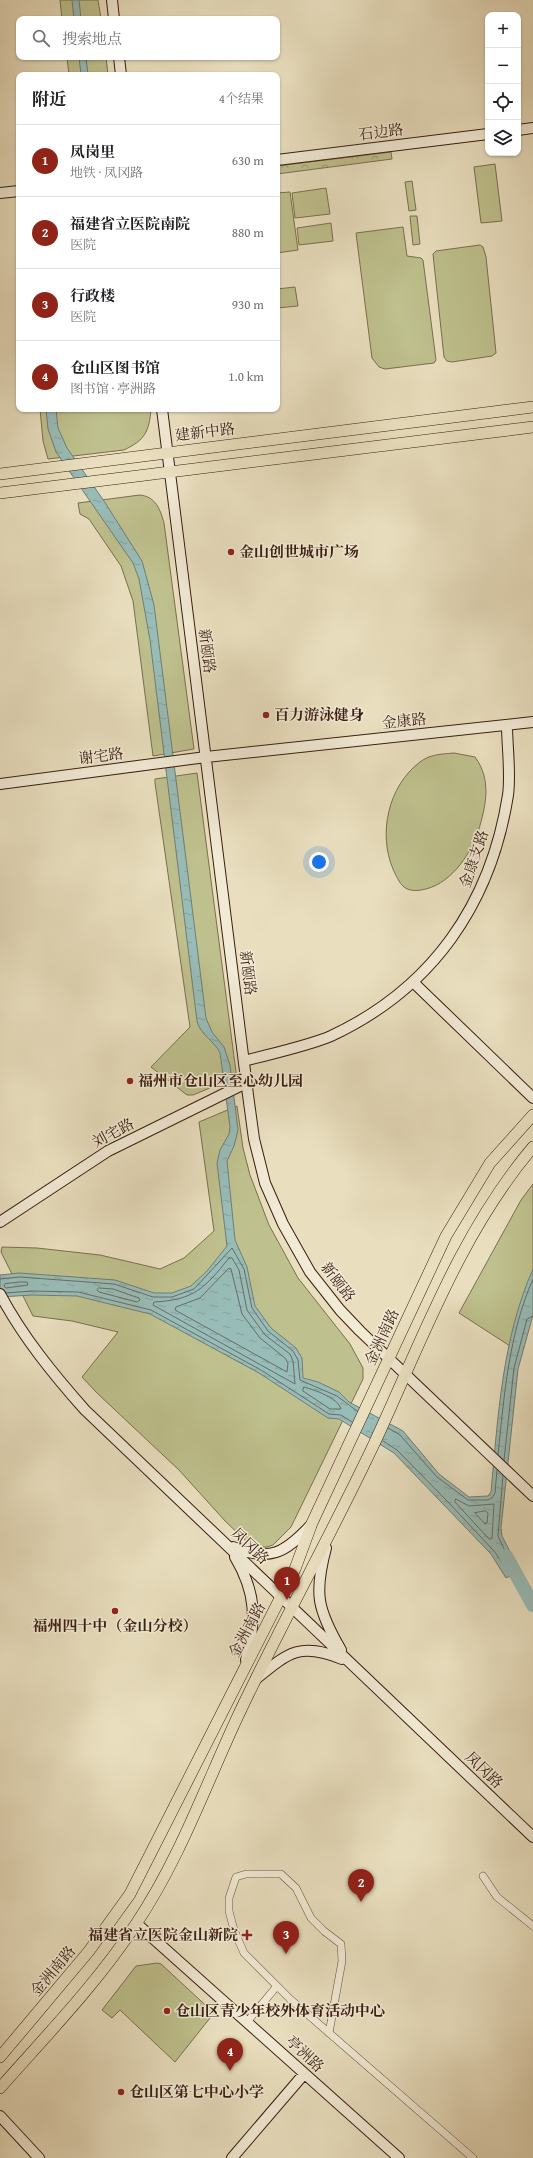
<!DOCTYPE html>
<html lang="zh">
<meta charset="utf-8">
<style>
body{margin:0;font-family:"Gentium Book Plus","Noto Serif SC",serif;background:#f2f2f2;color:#202124}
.controls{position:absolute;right:12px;top:12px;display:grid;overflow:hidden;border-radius:8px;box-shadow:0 1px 3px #0004}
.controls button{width:36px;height:36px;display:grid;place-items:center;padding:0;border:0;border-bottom:1px solid #e0e0e0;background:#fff;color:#202124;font:20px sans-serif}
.you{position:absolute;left:319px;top:862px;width:14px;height:14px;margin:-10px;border:3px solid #fff;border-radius:50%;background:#1a73e8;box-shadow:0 0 0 6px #1a73e833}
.badge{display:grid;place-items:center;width:26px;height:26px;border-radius:50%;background:#8f2418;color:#fff;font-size:13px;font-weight:700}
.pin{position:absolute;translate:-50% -33px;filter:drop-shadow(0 1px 2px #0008)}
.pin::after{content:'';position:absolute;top:21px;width:14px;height:12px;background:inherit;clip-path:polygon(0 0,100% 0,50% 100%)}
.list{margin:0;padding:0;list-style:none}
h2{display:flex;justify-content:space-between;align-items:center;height:52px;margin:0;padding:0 16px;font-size:17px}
h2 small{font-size:13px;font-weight:400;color:#757577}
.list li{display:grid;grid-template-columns:26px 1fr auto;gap:12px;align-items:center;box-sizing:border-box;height:72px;padding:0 16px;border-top:1px solid #e0e0e0}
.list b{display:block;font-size:15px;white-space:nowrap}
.list p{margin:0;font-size:13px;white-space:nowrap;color:#757577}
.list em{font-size:13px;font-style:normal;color:#757577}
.icon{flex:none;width:22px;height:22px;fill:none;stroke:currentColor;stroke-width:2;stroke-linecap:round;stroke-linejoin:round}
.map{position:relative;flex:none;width:533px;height:2158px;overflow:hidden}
.search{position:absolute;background:#fff;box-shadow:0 1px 3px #0004;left:16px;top:16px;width:264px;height:44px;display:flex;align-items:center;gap:10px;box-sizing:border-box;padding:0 14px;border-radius:8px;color:#757577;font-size:15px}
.panel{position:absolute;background:#fff;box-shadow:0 1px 3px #0004;left:16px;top:72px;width:264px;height:340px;border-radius:8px}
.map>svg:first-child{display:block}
</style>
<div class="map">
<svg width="533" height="2158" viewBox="0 0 533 2158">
<defs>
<pattern id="forest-crowns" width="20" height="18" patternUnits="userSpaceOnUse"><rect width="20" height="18" fill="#bec08d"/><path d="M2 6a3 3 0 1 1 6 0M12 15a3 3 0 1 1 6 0" fill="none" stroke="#9b9b72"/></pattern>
<pattern id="water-ripples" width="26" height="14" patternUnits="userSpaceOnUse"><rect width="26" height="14" fill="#98bcb7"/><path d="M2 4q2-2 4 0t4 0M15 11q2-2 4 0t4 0" fill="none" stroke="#84a19c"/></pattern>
</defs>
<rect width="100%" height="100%" fill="#e9dfbf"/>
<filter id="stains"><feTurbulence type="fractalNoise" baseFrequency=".005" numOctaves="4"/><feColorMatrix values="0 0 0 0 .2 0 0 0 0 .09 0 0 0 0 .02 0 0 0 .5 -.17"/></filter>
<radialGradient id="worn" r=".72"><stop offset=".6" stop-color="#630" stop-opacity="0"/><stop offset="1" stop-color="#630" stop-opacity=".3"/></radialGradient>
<path fill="#bec08d" stroke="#7c6e4e" d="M60 0H98L101 19H62Z
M67 57H106L108 75H69Z
M495 164 502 221 481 223 474 167Z
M412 181 416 210 409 211 405 182Z
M326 188 330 214 295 218 292 193Z
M290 192 298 250 277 253V193Z
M410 216H417L420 244 413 245Z
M331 223 333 241 299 245 297 228Z
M403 227 407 256 421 258 423 260 436 360 434 363 385 369 379 367 372 358 356 233Z
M480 245 483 247 486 257 496 353 492 356 452 362 447 361 444 357 433 254 436 251Z
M295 287 298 306 277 308V289Z
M40 409H151C149 432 145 440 124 450L48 459 43 441Z
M140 495C156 497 160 509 164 523L194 749 153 756 133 601 121 566 89 519 80 514 78 503Z
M454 753 475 757C492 780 486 806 478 832 469 857 449 886 421 890 416 891 409 891 404 887 399 883 396 875 393 869 378 834 388 786 420 762 430 754 443 754 454 753Z
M197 773 236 1072 234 1078 193 1095H187L151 1067 190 1027 155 783V779Z
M237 1106 243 1148 250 1175 269 1225 298 1278 350 1344 363 1368V1379L291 1527 273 1545 267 1547H257L245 1540 226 1522 179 1470 98 1394 82 1377 118 1332 72 1321 33 1316 1 1252 2 1247 37 1248 100 1255 160 1269 184 1258 214 1231 199 1122Z
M533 1184V1273L510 1346 459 1313 521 1200Z
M157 1963 161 1964 214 2013 175 2062 120 2010 112 2018 102 2010 136 1966Z"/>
<path fill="url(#forest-crowns)" stroke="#7c6e4e" d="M391 152 392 159 277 174V166Z"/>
<path fill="url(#water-ripples)" stroke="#727c74" d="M72 0H79L81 19H74Z
M79 57H86L88 75H81Z
M46 409H56L58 428 67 448 104 501 142 561 154 605 206 1018 212 1032 224 1047 230 1065 238 1130 234 1146 227 1161 235 1240 247 1267 255 1306 271 1328 296 1348 302 1358 303 1378 318 1382 339 1392 349 1402 403 1431 439 1474 469 1497 488 1496 491 1492C498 1417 502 1339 533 1269V1315L518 1369 501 1528 502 1536 520 1571 506 1578 491 1554 394 1453 339 1419 328 1418 259 1373 150 1314 77 1296 32 1295 0 1297V1275L19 1273 115 1280 154 1293H172L191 1286 207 1271 227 1246 217 1163 220 1150 229 1134 230 1127 220 1053C214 1040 200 1035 197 1021L150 640 139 579 133 563 56 452 48 429Z"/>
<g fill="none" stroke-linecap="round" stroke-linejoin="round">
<path stroke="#696c64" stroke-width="1" d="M229 1258H232L239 1270 247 1310 265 1335 290 1354 293 1361 295 1384 153 1305 154 1302C194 1300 205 1288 229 1258Z
M231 1269 242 1314 260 1338 285 1358 288 1363 287 1372 175 1310 176 1307 200 1298 228 1269Z
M0 1279 20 1277 114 1284 153 1297H172L194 1289 232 1248 244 1269 252 1308 268 1331 293 1351 298 1360 300 1380 337 1396 357 1411
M20 1282H27L28 1285 6 1288 4 1286 5 1284Z
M99 1288 113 1289 139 1298 140 1300 137 1302 99 1292 97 1290Z
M6 1293 32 1291 78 1292 151 1310 261 1370 329 1414 341 1415 352 1422
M304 1387C315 1390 338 1398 341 1409H330L303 1391Z
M388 1428 400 1435 437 1477 468 1500H488L492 1498 495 1493 497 1470
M383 1441 397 1450 450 1504 494 1551 509 1572 513 1568 498 1536 503 1475
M498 1455C504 1396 509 1333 533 1279
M504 1460 514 1368 527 1319 533 1316
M456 1499 469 1506 494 1504 492 1539H489L455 1502Z
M486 1511 488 1513 487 1523 485 1524 475 1513Z"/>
<path stroke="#98bcb7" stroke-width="14" d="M506 1556 533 1605"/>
<defs>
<path id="street" d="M483 1876 497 1897 533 1926
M247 2022 277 1986
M329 2033 342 1961 341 1944 324 1931 311 1918 296 1888 281 1874H246L236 1877 229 1898V1911L234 1930 244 1953 290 1999 473 2158"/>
<path id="secondary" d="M112 0 114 19
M119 57 121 75
M518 130 533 128
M277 160 488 134
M0 193 19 191
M162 409 248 1095 254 1139 265 1183 283 1224 310 1272 340 1310 360 1331 533 1496
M0 784 206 757 533 722
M414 983 533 1098
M244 1061C270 1054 308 1046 331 1036 432 989 491 904 508 795 511 774 507 746 507 725
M0 1222 108 1151 246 1083
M0 1294C23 1337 53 1374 85 1410L533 1837
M233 1547C270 1562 285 1553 311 1525
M326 1548C314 1593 317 1609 341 1650
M235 1557C257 1594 256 1620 246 1660
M256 1679C289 1652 300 1642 342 1659
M137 1924 399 2158
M0 2116 39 2158
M232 2158 304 2074"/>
<path id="primary" d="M0 474 533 407
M0 493 533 427
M0 2057 89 1951 130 1894 295 1569 312 1523 446 1236 490 1163 533 1115
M0 2088C46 2036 99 1981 136 1924 179 1860 205 1787 237 1718 280 1626 330 1537 374 1444 421 1343 460 1233 533 1147"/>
</defs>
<use href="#street" stroke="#664e3c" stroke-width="8"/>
<use href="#secondary" stroke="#3a1d10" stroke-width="12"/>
<use href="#primary" stroke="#3a1d10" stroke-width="12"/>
<use href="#street" stroke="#f1ead5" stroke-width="7"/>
<use href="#secondary" stroke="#f1ead5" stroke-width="10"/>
<use href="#primary" stroke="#e9dfbf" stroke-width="11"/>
</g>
<g fill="#8f2418" stroke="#f1ead5" stroke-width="1.5">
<circle cx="231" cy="552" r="4"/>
<circle cx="266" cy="715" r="4"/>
<circle cx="130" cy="1081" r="4"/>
<circle cx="115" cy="1611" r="4"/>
<path d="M245 1929h4v4h4v4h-4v4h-4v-4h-4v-4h4z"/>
<circle cx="167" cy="2011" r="4"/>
<circle cx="121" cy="2092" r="4"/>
</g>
<g text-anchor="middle" stroke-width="3" stroke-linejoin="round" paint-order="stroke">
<g font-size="15" fill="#3a1d10" stroke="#f1ead5">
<text transform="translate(381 132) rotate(-7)" y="5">石边路</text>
<text transform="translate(205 432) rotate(-7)" y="5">建新中路</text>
<text transform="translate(207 651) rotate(83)" y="5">新颐路</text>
<text transform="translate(404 721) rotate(-6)" y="5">金康路</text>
<text transform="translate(101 756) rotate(-7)" y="5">谢宅路</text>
<text transform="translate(474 859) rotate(-71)" y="5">金康支路</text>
<text transform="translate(248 973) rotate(83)" y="5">新颐路</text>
<text transform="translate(113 1133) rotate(-28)" y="5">刘宅路</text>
<text transform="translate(338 1282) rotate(52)" y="5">新颐路</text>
<text transform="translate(382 1337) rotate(-65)" y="5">金洲南路</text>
<text transform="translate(250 1546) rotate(43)" y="5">凤冈路</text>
<text transform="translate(247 1630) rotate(-62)" y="5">金洲南路</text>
<text transform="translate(484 1770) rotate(44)" y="5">凤冈路</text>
<text transform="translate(53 1971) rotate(-50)" y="5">金洲南路</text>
<text transform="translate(305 2054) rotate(43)" y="5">亭洲路</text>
</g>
<g font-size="15" font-weight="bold" fill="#3a1d10" stroke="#f1ead5" text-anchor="start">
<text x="239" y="557">金山创世城市广场</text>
<text x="274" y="720">百力游泳健身</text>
<text x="138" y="1086">福州市仓山区至心幼儿园</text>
<text x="115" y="1631" text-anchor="middle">福州四十中（金山分校）</text>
<text x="238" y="1940" text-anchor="end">福建省立医院金山新院</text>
<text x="175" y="2016">仓山区青少年校外体育活动中心</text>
<text x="129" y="2097">仓山区第七中心小学</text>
</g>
</g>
<rect width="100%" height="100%" filter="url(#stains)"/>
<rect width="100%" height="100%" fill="url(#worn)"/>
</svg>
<div class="controls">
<button>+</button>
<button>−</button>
<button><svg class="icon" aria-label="locate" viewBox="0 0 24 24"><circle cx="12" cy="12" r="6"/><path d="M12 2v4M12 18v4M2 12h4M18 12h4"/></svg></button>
<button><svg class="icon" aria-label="layers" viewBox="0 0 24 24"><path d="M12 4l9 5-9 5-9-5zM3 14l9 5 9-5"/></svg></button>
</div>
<div class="you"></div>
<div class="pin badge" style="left:287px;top:1600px">1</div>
<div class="pin badge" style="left:361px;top:1902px">2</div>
<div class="pin badge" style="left:286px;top:1954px">3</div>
<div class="pin badge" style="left:230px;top:2071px">4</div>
<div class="search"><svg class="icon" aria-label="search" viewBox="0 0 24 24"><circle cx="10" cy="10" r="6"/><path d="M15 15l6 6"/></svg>搜索地点</div>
<section class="panel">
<h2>附近<small>4个结果</small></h2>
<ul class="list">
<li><span class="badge">1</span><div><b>凤岗里</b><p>地铁 · 凤冈路</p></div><em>630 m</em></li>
<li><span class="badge">2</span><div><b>福建省立医院南院</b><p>医院</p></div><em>880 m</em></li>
<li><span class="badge">3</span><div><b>行政楼</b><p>医院</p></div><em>930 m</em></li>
<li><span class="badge">4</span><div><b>仓山区图书馆</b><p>图书馆 · 亭洲路</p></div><em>1.0 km</em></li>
</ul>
</section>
</div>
